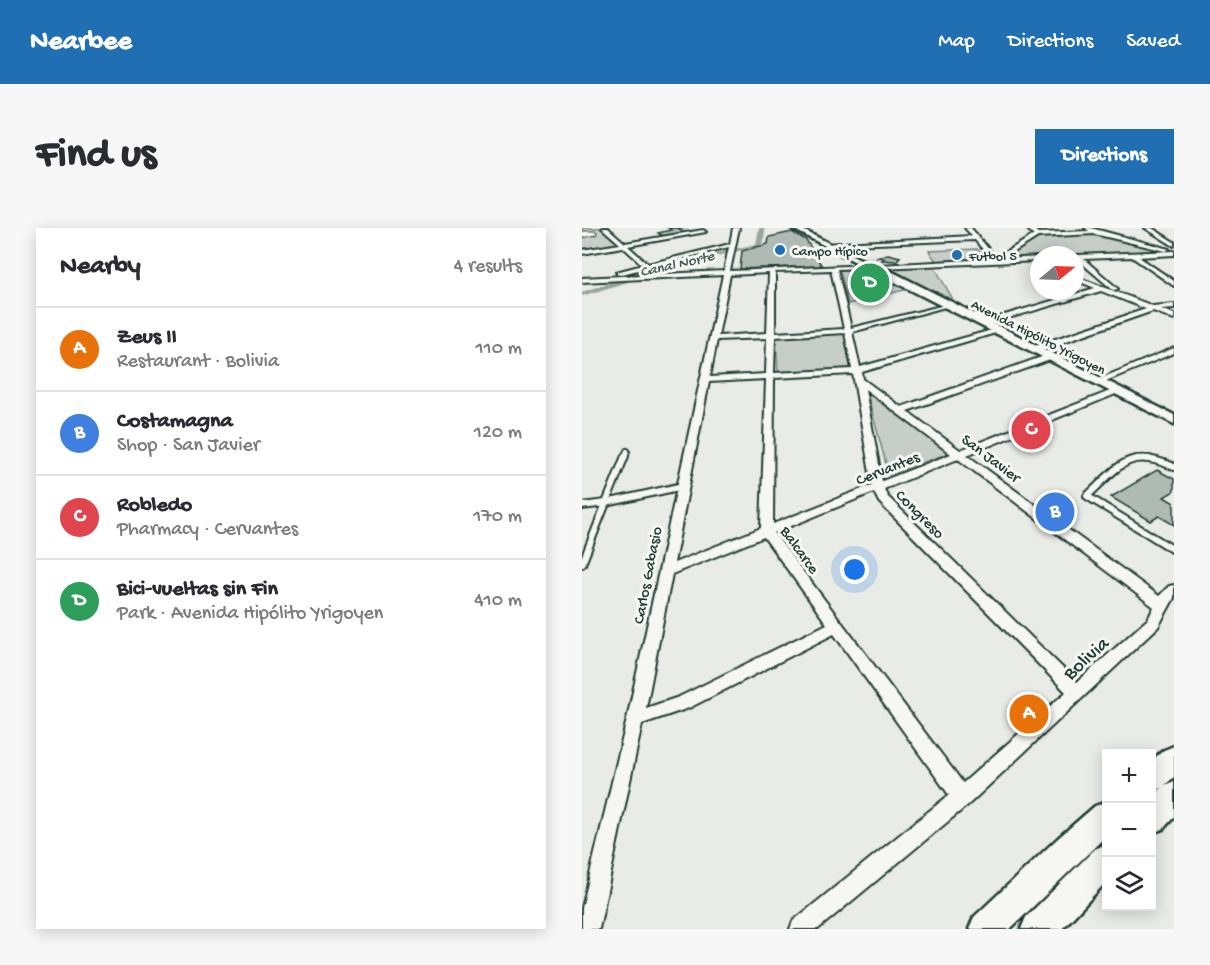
<!DOCTYPE html>
<meta charset="utf-8">
<style>
body{margin:0;font-family:"Gochi Hand",sans-serif;background:#f7f7f7;color:#2b2b33}
.controls{position:absolute;right:18px;bottom:18px;display:grid;overflow:hidden;border-radius:0px;box-shadow:0 3px 15px #0003}
.controls button{width:54px;height:54px;display:grid;place-items:center;padding:0;border:0;border-bottom:2px solid #e1e1e2;background:#fff;color:#2b2b33;font:30px sans-serif}
.compass{position:absolute;left:448px;top:18px;width:54px;height:54px;border-radius:50%;background:#fff;box-shadow:0 3px 15px #0003;rotate:71deg}
.you{position:absolute;left:273px;top:342px;width:21px;height:21px;margin:-15px;border:4px solid #fff;border-radius:50%;background:#1a73e8;box-shadow:0 0 0 9px #1a73e833}
.badge{display:grid;place-items:center;width:39px;height:39px;border-radius:50%;background:#1f6fb2;color:#fff;font-size:20px;font-weight:700}
.pin{position:absolute;translate:-50% -50%;border:3px solid #fff;box-shadow:0 2px 6px #0006}
.list{margin:0;padding:0;list-style:none}
h2{display:flex;justify-content:space-between;align-items:center;height:78px;margin:0;padding:0 24px;font-size:26px}
h2 small{font-size:20px;font-weight:400;color:#7c7c81}
.list li{display:grid;grid-template-columns:39px 1fr auto;gap:18px;align-items:center;box-sizing:border-box;height:84px;padding:0 24px;border-top:2px solid #e1e1e2}
.list b{display:block;font-size:22px;white-space:nowrap}
.list p{margin:0;font-size:20px;white-space:nowrap;color:#7c7c81}
.list em{font-size:20px;font-style:normal;color:#7c7c81}
.icon{flex:none;width:33px;height:33px;fill:none;stroke:currentColor;stroke-width:2;stroke-linecap:round;stroke-linejoin:round}
.map{position:relative;flex:none;width:592px;height:701px;overflow:hidden;border-radius:0px}
header{display:flex;align-items:center;gap:36px;box-sizing:border-box;height:84px;padding:0 30px;background:#1f6fb2;color:#fff}
header strong{font-size:28px}
nav{display:flex;gap:33px;margin-inline-start:auto;font-size:21px}
.intro{display:flex;align-items:center;justify-content:space-between;box-sizing:border-box;height:144px;padding:0 36px}
h1{margin:0;font-size:42px}
.button{padding:15px 27px;border-radius:0px;background:#1f6fb2;color:#fff;font-size:21px;font-weight:700}
main{display:flex;gap:36px;padding:0 36px}
aside{flex:1;background:#fff;border-radius:0px;box-shadow:0 3px 15px #0003}
.map>svg:first-child{display:block}
</style>
<header>
<strong>Nearbee</strong>
<nav><a>Map</a><a>Directions</a><a>Saved</a></nav>
</header>
<div class="intro"><h1>Find us</h1><a class="button">Directions</a></div>
<main>
<aside>
<h2>Nearby<small>4 results</small></h2>
<ul class="list">
<li><span class="badge" style="background:#e8710a">A</span><div><b>Zeus II</b><p>Restaurant · Bolivia</p></div><em>110 m</em></li>
<li><span class="badge" style="background:#3f7fe0">B</span><div><b>Costamagna</b><p>Shop · San Javier</p></div><em>120 m</em></li>
<li><span class="badge" style="background:#e0444e">C</span><div><b>Robledo</b><p>Pharmacy · Cervantes</p></div><em>170 m</em></li>
<li><span class="badge" style="background:#2e9e5b">D</span><div><b>Bici-vueltas sin Fin</b><p>Park · Avenida Hipólito Yrigoyen</p></div><em>410 m</em></li>
</ul>
</aside>
<div class="map">
<svg width="592" height="701" viewBox="0 0 592 701">
<rect width="100%" height="100%" fill="#e9ebe7"/>
<filter id="ink" filterUnits="userSpaceOnUse"><feTurbulence type="fractalNoise" baseFrequency=".0167" numOctaves="2"/><feDisplacementMap in="SourceGraphic" scale="12" xChannelSelector="R" yChannelSelector="G"/><feConvolveMatrix kernelMatrix="1 2 1 2 8 2 1 2 1" color-interpolation-filters="sRGB"/></filter>
<g filter="url(#ink)">
<path fill="#c7cec9" stroke="#73867e" stroke-width="1.5" d="M0 0H23L42 17 0 24Z
M510 5 592 24 457 27V29L423 31 459 8Z
M395 21 403 30 354 33 347 23Z
M352 38 373 75 307 42 317 39Z
M287 41 326 61 266 76 258 42Z
M262 105 270 140 196 145 194 109Z
M285 165 367 225 307 247Z"/>
<g fill="none" stroke-linecap="round" stroke-linejoin="round">
<path fill="#99a6a0" fill-rule="evenodd" d="M177 0H183L182 13 178 18 53 47 46 54 0 68V64L40 50 49 44 174 16Z"/>
</g>
<path fill="#b0bab5" stroke="#1f3d34" stroke-width="1.5" d="M86 0H105L97 1 103 5 81 8 76 5 89 2Z
M210 4 224 12 240 38 158 41 160 23 186 16 187 9Z
M306 26 318 29 314 33 300 32 302 30 294 29Z
M575 242 592 251V263L582 269 592 275V297L577 288 569 293 529 269Z"/>
<g fill="none" stroke-linecap="round" stroke-linejoin="round">
<defs>
<path id="service-far2" d="M0 5H13L0 8"/>
<path id="service-far1" d="M42 230 45 223
M555 230H567"/>
<path id="service" d="M592 239C546 218 537 239 505 268L592 322
M0 278 24 275 43 228
M0 336 24 275 101 258"/>
<path id="minor" d="M20 0H26L43 15 121 2 124 4 46 18 66 36 148 16 151 0H157L148 43 287 37 285 40 255 41 269 100 367 76V78L270 104 278 139 417 100V104L280 144 281 151 319 179 465 127H471V131L325 183 378 222 533 161 541 163 385 227 577 368 587 358 592 357V370L576 399 387 576 236 701H208L211 693 367 567 252 406 107 480 60 496 17 701H0V680L45 491 141 47 0 54V50L142 43 147 19 36 47 34 44 61 37 41 19 0 26V22L38 16ZM249 42 262 101 193 105V44ZM187 45 185 105 136 108 148 47ZM263 105 270 141 192 145 193 109ZM185 110 184 146 128 149 135 112ZM271 146 290 257 191 296 192 150ZM184 151 179 300 92 335 127 154ZM283 161 369 226 300 253ZM376 231 572 379 566 391 495 454 306 269 302 261ZM292 264 297 274 484 464 381 555 192 305ZM182 309 245 396 97 469 64 480 90 346Z
M383 0H389L414 30 452 7 444 0H450L456 5 507 3 503 0H509L587 21 584 23 512 6 456 9 421 31 457 29V33L298 40 296 37 409 31 393 12 245 18 242 16 390 8Z
M563 0H570L592 14V18Z
M592 23V27L557 29 592 53V58L550 29 502 31 536 61 531 62 496 32H493V28L496 27Z
M493 48 571 78 592 76V80L579 81 592 86V91L571 83 455 123H449V119L564 81 519 63 403 97 396 95 513 60 493 52Z
M592 120V125L519 155 512 153Z"/>
<path id="tertiary" d="M209 0H217L290 37 283 39Z
M293 38H299L592 187V196L307 51 293 42Z"/>
<path id="trunk" d="M592 518V549L583 557 592 553V589L581 601 570 605V570L579 560 570 564V532L582 522Z
M524 574V608L428 701H387L392 689 475 611 513 578Z
M524 616V654L480 701H439L444 689 513 621Z"/>
</defs>
<use href="#service-far2" stroke="#1f3d34" stroke-width="5"/>
<use href="#service-far1" stroke="#1f3d34" stroke-width="8"/>
<use href="#service" stroke="#1f3d34" stroke-width="10"/>
<use href="#minor" stroke="#1f3d34" stroke-width="4"/>
<use href="#tertiary" stroke="#1f3d34" stroke-width="5"/>
<use href="#trunk" stroke="#1f3d34" stroke-width="5"/>
<use href="#service-far2" stroke="#f6f6f2" stroke-width="3"/>
<use href="#service-far1" stroke="#f6f6f2" stroke-width="4.5"/>
<use href="#service" stroke="#f6f6f2" stroke-width="6"/>
<use href="#minor" fill="#f6f6f2" fill-rule="evenodd"/>
<use href="#tertiary" fill="#f6f6f2" fill-rule="evenodd"/>
<use href="#trunk" fill="#f6f6f2" fill-rule="evenodd"/>
</g>
</g>
<g fill="#1f6fb2" stroke="#f6f6f2" stroke-width="2">
<circle cx="198" cy="22" r="6"/>
<circle cx="375" cy="27" r="6"/>
</g>
<g text-anchor="middle" stroke-width="6" stroke-linejoin="round" paint-order="stroke">
<g font-size="14" fill="#1f3d34" stroke="#f6f6f2" text-anchor="start">
<text x="210" y="27">Campo Hípico</text>
<text x="387" y="32">Futbol 5</text>
</g>
<g font-size="14" fill="#1f3d34" stroke="#f6f6f2">
<text transform="translate(457 108) rotate(27)" y="5">Avenida Hipólito Yrigoyen</text>
</g>
<g font-size="15" font-style="italic" fill="#445c54" stroke="#f6f6f2">
<text transform="translate(95 35) rotate(-13)" y="5">Canal Norte</text>
</g>
<g font-size="16" fill="#1f3d34" stroke="#f6f6f2">
<text transform="translate(410 229) rotate(37)" y="6">San Javier</text>
<text transform="translate(305 239) rotate(-22)" y="6">Cervantes</text>
<text transform="translate(339 285) rotate(45)" y="6">Congreso</text>
<text transform="translate(219 321) rotate(54)" y="6">Balcarce</text>
<text transform="translate(64 347) rotate(-79)" y="6">Carlos Gabasio</text>
</g>
<g font-size="20" fill="#1f3d34" stroke="#f6f6f2">
<text transform="translate(503 429) rotate(-42)" y="7">Bolivia</text>
</g>
</g>
</svg>
<div class="controls">
<button>+</button>
<button>−</button>
<button><svg class="icon" aria-label="layers" viewBox="0 0 24 24"><path d="M12 4l9 5-9 5-9-5zM3 14l9 5 9-5"/></svg></button>
</div>
<svg class="compass" viewBox="-18 -18 36 36"><path d="M0-13l5 13h-10z" fill="#e53935"/><path d="M0 13l5-13h-10z" fill="#7c7c81"/></svg>
<div class="you"></div>
<div class="pin badge" style="left:447px;top:486px;background:#e8710a">A</div>
<div class="pin badge" style="left:473px;top:284px;background:#3f7fe0">B</div>
<div class="pin badge" style="left:449px;top:202px;background:#e0444e">C</div>
<div class="pin badge" style="left:288px;top:55px;background:#2e9e5b">D</div>
</div>
</main>
